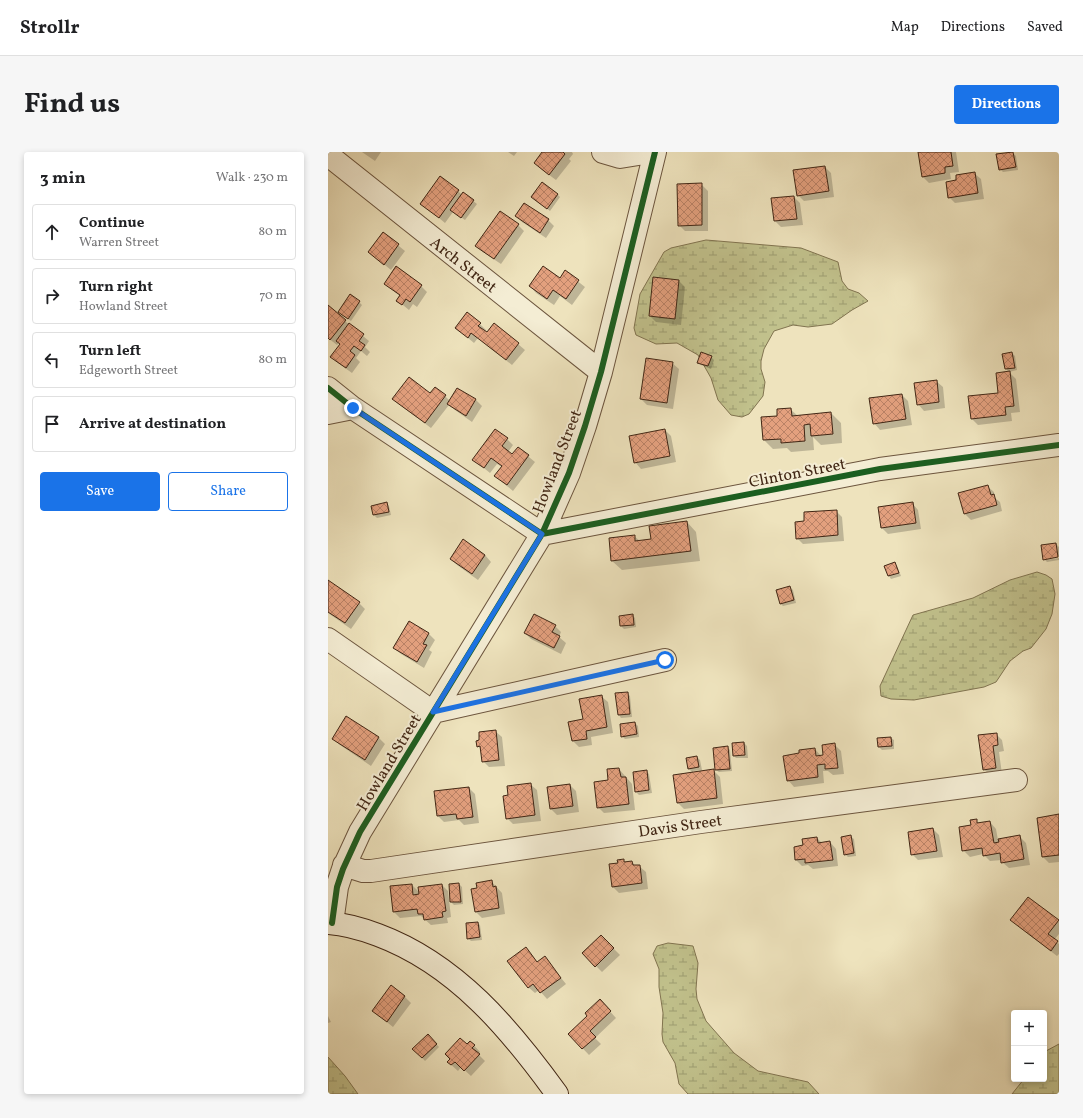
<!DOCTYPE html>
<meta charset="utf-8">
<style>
body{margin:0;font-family:Vollkorn,serif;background:#f6f6f6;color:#202124}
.controls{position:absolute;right:12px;bottom:12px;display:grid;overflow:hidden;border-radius:4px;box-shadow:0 2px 6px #0003}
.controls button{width:36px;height:36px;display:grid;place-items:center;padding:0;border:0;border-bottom:1px solid #e0e0e0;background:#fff;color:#202124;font:20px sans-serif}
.stop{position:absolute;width:12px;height:12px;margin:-9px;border:3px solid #1a73e8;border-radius:50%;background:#fff}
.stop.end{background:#1a73e8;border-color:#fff;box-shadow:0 1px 4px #0008}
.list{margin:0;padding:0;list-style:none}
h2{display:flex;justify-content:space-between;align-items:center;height:52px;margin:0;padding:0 16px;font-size:17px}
h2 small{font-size:13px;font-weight:400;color:#757577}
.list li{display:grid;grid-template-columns:26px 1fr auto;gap:12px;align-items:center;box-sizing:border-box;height:56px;margin:0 8px 8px;padding:0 8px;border:1px solid #e0e0e0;border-radius:4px}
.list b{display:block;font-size:15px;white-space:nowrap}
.list p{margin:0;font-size:13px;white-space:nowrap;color:#757577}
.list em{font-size:13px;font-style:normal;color:#757577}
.actions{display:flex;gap:8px;padding:12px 16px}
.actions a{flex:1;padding:9px 0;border:1px solid #1a73e8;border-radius:4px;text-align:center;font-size:14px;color:#1a73e8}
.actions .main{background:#1a73e8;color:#fff}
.icon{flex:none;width:22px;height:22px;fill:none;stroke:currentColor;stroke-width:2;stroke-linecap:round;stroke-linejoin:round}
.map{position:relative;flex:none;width:731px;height:942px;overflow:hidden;border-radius:4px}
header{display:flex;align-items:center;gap:24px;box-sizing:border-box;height:56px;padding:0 20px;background:#fff;border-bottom:1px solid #e0e0e0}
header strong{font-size:19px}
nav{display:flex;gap:22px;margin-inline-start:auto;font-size:14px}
.intro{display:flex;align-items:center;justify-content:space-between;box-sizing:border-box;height:96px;padding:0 24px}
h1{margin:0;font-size:28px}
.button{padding:10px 18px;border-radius:4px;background:#1a73e8;color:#fff;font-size:14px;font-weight:700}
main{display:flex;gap:24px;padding:0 24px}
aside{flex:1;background:#fff;border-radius:4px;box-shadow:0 2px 6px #0003}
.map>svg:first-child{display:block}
</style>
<header>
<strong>Strollr</strong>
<nav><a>Map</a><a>Directions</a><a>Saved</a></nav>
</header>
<div class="intro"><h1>Find us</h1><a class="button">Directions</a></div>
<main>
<aside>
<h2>3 min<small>Walk · 230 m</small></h2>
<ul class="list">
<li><svg class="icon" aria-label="ahead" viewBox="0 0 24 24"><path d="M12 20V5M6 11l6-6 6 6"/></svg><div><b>Continue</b><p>Warren Street</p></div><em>80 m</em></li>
<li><svg class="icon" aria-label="right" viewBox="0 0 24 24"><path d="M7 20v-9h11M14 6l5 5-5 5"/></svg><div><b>Turn right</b><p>Howland Street</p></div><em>70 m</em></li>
<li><svg class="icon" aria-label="left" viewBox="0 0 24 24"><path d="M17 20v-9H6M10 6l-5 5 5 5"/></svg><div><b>Turn left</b><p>Edgeworth Street</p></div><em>80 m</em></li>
<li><svg class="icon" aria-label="arrive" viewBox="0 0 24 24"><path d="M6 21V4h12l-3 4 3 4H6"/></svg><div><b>Arrive at destination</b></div></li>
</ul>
<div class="actions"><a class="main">Save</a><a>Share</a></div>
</aside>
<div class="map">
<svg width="731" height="942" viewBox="0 0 731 942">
<defs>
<pattern id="wetland-marsh" width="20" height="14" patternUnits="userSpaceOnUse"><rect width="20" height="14" fill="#c1c18c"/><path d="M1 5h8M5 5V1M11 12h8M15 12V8" fill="none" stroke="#9e9d71"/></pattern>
<pattern id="building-cross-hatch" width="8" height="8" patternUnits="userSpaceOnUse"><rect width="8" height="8" fill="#e3a07e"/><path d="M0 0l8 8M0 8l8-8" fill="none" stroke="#ba8266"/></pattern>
</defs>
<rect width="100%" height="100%" fill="#eee3bd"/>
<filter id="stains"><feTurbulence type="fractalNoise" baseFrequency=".005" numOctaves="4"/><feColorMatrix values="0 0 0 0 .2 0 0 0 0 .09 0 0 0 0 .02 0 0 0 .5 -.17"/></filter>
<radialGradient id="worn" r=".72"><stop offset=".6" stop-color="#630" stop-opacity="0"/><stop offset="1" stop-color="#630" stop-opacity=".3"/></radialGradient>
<path fill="url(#wetland-marsh)" stroke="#817450" d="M378 88 473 96 510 110 514 129 520 137 531 141 540 149 524 158 504 172 480 175 465 173 446 179 436 197 433 209V217L437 230 435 244 421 262 414 265 403 263 390 248 383 226 370 203 349 191 328 192 308 183 306 176 312 142 336 100 343 96Z
M709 420 718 423 724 427 727 442 724 462 718 477 703 496 695 499 682 509 668 530 656 535 586 548 563 547 553 544 552 534 585 463 645 446 682 428Z
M340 791 365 794 370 811 368 837 369 847 378 869 406 901 430 919 480 930 491 942H360L351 932 347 911 335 890 334 882 335 861 331 835V817L325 802 329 794Z
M731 892V942H684L696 927H716V901L718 899Z
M0 905 17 924 30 942H0Z"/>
<path fill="#0003" d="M34 0H53L47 9Z
M180 0H189L186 4Z
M216 0H244L245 2 241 7 243 9 228 28 213 17Z
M591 0H628L631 20 622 21 623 27 601 31 595 25Z
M685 1 688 4 690 18 675 20 672 17Z
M497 15 503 21 506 45 476 49 470 43Z
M646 21 653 27 656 47 627 51 621 45 629 29Z
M373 32 380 39V79H357L351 73Z
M130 39 134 43 135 41 149 52 137 68 125 60 117 71 93 51Z
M229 42 232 45 222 59 208 48Z
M466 45 472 51 475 73 453 75 447 69Z
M196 52 220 68 226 74 218 86 194 70 188 64Z
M172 61 190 73 196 79 173 112 155 100 149 94Z
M55 81 77 99 63 118 41 100Z
M238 120 257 135 244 153 232 144 226 153 208 141 202 134 232 127Z
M351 129 357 135 353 173 328 170 322 164Z
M57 132 93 134 99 140 89 155 85 152 81 158 70 149 73 145Z
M31 150 34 153 23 169 14 163Z
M0 155 41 189 37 195 42 200 39 204 33 199 28 206 32 210 24 221 10 211 4 205 13 192 11 191 9 193 0 186Z
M152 172 158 178 157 180 159 182 190 192 197 198 184 213 150 186 146 191 128 176Z
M684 201 687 204 689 218 681 220 688 227 692 260 683 261 684 269 650 273 644 267 641 245 672 241 681 220 678 217 675 203Z
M383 205 386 208 383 217 373 213 370 210Z
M344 211 351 217 345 257 319 253 313 247Z
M608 229 615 235 617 256 596 259 590 252Z
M130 237 148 248 154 254 144 270 127 258 121 253 103 276 72 253 66 247 102 242 117 244 122 249Z
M574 243 580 249 584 273 552 278 546 271Z
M462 257 470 264 503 261 513 271 514 291 493 293 485 285 486 298 463 300 459 296 445 297 436 288 434 266 450 264Z
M337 278 343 284 348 310 313 317 307 310Z
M179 287 185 293 180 300 184 304 190 296 207 310 185 339 167 324 174 315 169 312 162 321 146 308Z
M659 334 666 340 667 346 672 350 674 359 643 368 637 362 631 342Z
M59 351 61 354 63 363 49 366 46 363Z
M584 351 590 358 593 377 560 382 554 376Z
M508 359 514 365 516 389 475 392 469 386 477 370Z
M359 370 368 380 372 409 294 418 284 409 282 387 306 384 312 389 324 388Z
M135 388 157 403 163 410 150 428 129 413 123 407Z
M728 392 731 395V404L717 406V408L716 407Z
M731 406V408L719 410 717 408Z
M567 411 569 414 573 424 563 427 561 424 557 415Z
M0 429 31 451 37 457 23 477 0 461Z
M462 435 465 438 468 451 455 454 452 451Z
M304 463 307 466 308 475 296 477 293 474 292 465Z
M81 470 101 482 107 488 101 498 104 500 96 516 73 502 66 496Z
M227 474 233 480 231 485 238 491 233 502 203 487 197 481Z
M299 541 302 544 304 565 293 566 291 563Z
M273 544 280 550 285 581 263 585 264 593 251 595 245 589 256 568Z
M19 566 51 586 57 592 43 614 12 593 5 587Z
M307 571 310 574 311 585 297 587 294 584Z
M167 579 174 585 177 614 161 615 155 609 154 598 150 594Z
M668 582 674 588 676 599 671 600 674 622 662 624 656 617Z
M563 586 566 588V597L554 598 551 595 550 587Z
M416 591 419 594 420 606H408L406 604Z
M507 593 513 599 516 622 505 623 500 619H495L496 631 466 635 460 628 472 602 487 597 493 604H496Z
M399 595 402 598 404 619 391 620 388 618Z
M369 605 372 608 374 618 365 619V621L385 618 392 625 395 652 356 657 350 651 365 621 361 617Z
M291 617 304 632 307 658 276 661 270 655 281 629Z
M318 619 321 622 324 641 311 643 308 640Z
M202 632 209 638 213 669 185 672 179 666Z
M242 633 248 639 251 660 229 663 223 657 220 636Z
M141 636 147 642 151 671 136 673 131 668 116 670 110 664 107 640Z
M731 663V710L721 711 715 705Z
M648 669 652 672 662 670 668 677 670 688 692 685 698 691 702 713 681 716 674 710V708L662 709 655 702 642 705 635 698 644 674Z
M605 677 611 683 615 705 590 708 584 702Z
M523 685 526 687 528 704 520 705 517 702Z
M489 686 494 691 502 690 508 697 510 714 485 717 480 713 474 714 468 708 476 694Z
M295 708 298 711 304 710 307 714H311L318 720 320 737 291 741 285 735 291 712Z
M163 729 174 741 177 762 154 766 148 760 151 737Z
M131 732 134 735 135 752 126 753 123 750 122 733Z
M84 733 92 741 114 733 120 739 123 765 119 766 120 771 103 773 93 764 72 766 66 760Z
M683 768 730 769 731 770V782L726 788 731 792V802L729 804 690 774Z
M149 771 152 773 154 788 143 789 140 786Z
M273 784 292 803 274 820 255 801Z
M198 796 210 811 217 806 238 832 219 847 211 838 207 841 200 835Z
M76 844 83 851 65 875 45 859Z
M278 855 288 866 267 886 273 892 261 903 241 882Z
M0 864 3 870 0 871Z
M100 883 111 895 97 909 86 897Z
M143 890 152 900 150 902 157 909 143 924 133 915 130 919 120 910Z"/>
<path fill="url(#building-cross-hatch)" stroke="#412614" d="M214 0H235L237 2 221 23 206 11Z
M590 0H623L625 14 617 15V21L594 25Z
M685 0 688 15 671 18 668 2Z
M497 14 501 39 469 44 465 18Z
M647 20 650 41 620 46 618 30 628 28V23Z
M112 24 131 38 111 66 92 52Z
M214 30 230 42 219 57 203 45Z
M374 31V73L350 74 349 32Z
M135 40 146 48 133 66 122 58Z
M466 44 469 67 446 69 443 46Z
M196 51 221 67 212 81 187 64Z
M172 59 191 72 166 107 147 94Z
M55 80 71 92 56 113 40 100Z
M68 114 94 133 82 150 78 147 74 153 68 149 72 143 56 132Z
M215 114 232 126 237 118 251 128 238 147 225 138 219 147 201 134Z
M325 125 351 128 347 167 321 164Z
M22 142 32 149 20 167 10 160Z
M0 153 18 168 2 188 0 186Z
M139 160 153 171 150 174 159 180 166 171 191 191 178 208 143 181 140 186 127 176Z
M21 171 36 182 31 189 37 193 33 199 26 194 22 199 27 203 18 216 2 205 12 192 8 189Z
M373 200 384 204 380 214 369 211Z
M684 200 687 216 677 217 674 202Z
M318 206 345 210 339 251 312 247Z
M682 219 686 254 677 255 678 263 643 267 640 244 670 241 668 221Z
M81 225 102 241 107 235 118 243 97 271 64 247Z
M609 228 611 250 589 253 586 231Z
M129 236 148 247 138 264 119 252Z
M574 242 578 267 545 272 541 246Z
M463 256 464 264 503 260 505 282 483 284 482 272 476 273 477 289 453 291V287L435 288 433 265 449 264V257Z
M167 277 180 286 174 294 184 302 190 295 201 303 179 333 166 324 174 314 163 306 156 316 144 308Z
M337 277 342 304 306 311 301 284Z
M660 333 663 343 666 342 669 353 636 362 630 341Z
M59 350 61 360 45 363 43 354Z
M585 350 588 371 553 376 550 355Z
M509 358 510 383 468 387 467 370 476 369V360Z
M359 369 363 399 283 409 281 386 307 383V389L323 387 321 374Z
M135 387 157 403 144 422 122 407Z
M728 391 730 405 715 408 713 393Z
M567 410 571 421 560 424 556 414Z
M0 428 32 450 17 471 0 460Z
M462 434 466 448 452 452 448 438Z
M206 462 228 473 224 480 232 484 226 496 196 481Z
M305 462 306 473 292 474 291 464Z
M81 469 101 481 95 492 99 493 89 510 65 496Z
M300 540 302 562 290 563 287 541Z
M274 543 279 575 258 579 259 587 244 589 240 570 255 567 251 547Z
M18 564 51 585 37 608 4 587Z
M307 570 309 582 293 585 292 572Z
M168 578 171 608 154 610 152 594 149 595 148 589 151 588V580Z
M669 581 670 593 665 594 668 616 655 618 650 583Z
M563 585 564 594 550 595 549 586Z
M416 590 417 603 405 604 404 591Z
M507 591 510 616 497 617V612L489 613 490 625 459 629 455 604 471 601V598L487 596 488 604 495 603 494 593Z
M400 594 402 617 387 618 385 596Z
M369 604 371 615 360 617 358 606Z
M291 616 293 625H298L301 652 269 656 266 630 280 628 279 617Z
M386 617 389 646 349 651 345 623Z
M319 618 321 638 307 640 305 620Z
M203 631 207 663 178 667 175 644 180 643 179 634Z
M242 632 245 654 222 657 219 635Z
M141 635 145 665 129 667 128 662 109 664 106 639Z
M731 662V703L714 705 709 666Z
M649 667V671L662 669 666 691 671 690 670 687 692 683 696 707 673 711 672 701 655 704 654 696 634 699 631 675 643 673 642 668Z
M605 676 609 699 583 703 580 680Z
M523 683 526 701 516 703 513 685Z
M489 685 490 691 502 689 505 708 477 711V707L467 708 466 695 475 693 474 687Z
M296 707V710L304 709 305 713H312L314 731 284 735 281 712 290 711 289 708Z
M164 728 165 735 168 734 171 756 147 760 143 737 149 736 148 731Z
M131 731 133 750H122L121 732Z
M84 732 85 743 91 742 90 735 114 732 118 759 114 760 115 765 96 768 95 762H90L89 757 65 760 62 734Z
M700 745 731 768 720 782 730 789 723 799 682 768Z
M150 770 152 785 139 787 138 771Z
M273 783 286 796 267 815 254 801Z
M198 795 209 810 217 804 233 826 212 841 205 832 200 836 179 809Z
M63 833 77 844 59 870 44 859Z
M272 847 283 859 262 879 268 885 254 897 240 882 259 864 257 861Z
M100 882 109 892 94 906 84 897Z
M132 886 139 892 142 889 147 893 144 896 152 902 136 919 127 910 123 913 119 910 122 907 117 902Z"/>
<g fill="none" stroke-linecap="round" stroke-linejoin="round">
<defs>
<path id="street" d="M275 0 292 5 323 0
M0 3 273 220
M0 236 25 256 214 382 552 317 731 293
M0 261 25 256
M0 487 105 560 337 508
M16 713 35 719H43L373 670 688 628
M4 771 9 735 15 717 32 680 214 382 241 321 257 274 273 220 327 0"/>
<path id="secondary" d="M0 771C17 772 34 777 50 783 128 812 182 877 229 942"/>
</defs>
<use href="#street" stroke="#6c553e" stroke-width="24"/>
<use href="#secondary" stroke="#412614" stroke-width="24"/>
<use href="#street" stroke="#f4edd4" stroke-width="22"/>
<use href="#secondary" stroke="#f4edd4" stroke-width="22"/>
<defs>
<path id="cycleway" d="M0 236 25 256 214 382 552 317 731 293
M4 771 9 735 15 717 32 680 214 382 241 321 257 274 273 220 327 0"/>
</defs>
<use href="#cycleway" stroke="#f4edd4" stroke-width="8"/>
<use href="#cycleway" stroke="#1b5e20" stroke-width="6"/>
</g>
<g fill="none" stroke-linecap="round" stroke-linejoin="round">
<path stroke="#1a73e8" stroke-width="5" d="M25 256 214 382 105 560 337 508"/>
</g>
<g text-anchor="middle" stroke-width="4" stroke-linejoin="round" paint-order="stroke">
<g font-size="16" fill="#412614" stroke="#f4edd4">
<text transform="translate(136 112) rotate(38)" y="6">Arch Street</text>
<text transform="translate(228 309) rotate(-69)" y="6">Howland Street</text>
<text transform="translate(469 320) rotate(-11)" y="6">Clinton Street</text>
<text transform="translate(60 610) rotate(-59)" y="6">Howland Street</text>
<text transform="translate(352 673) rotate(-8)" y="6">Davis Street</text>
</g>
</g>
<rect width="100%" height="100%" filter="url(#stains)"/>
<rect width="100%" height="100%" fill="url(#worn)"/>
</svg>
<div class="controls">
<button>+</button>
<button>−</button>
</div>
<div class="stop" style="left:337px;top:508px"></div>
<div class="stop end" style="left:25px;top:256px"></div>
</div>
</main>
